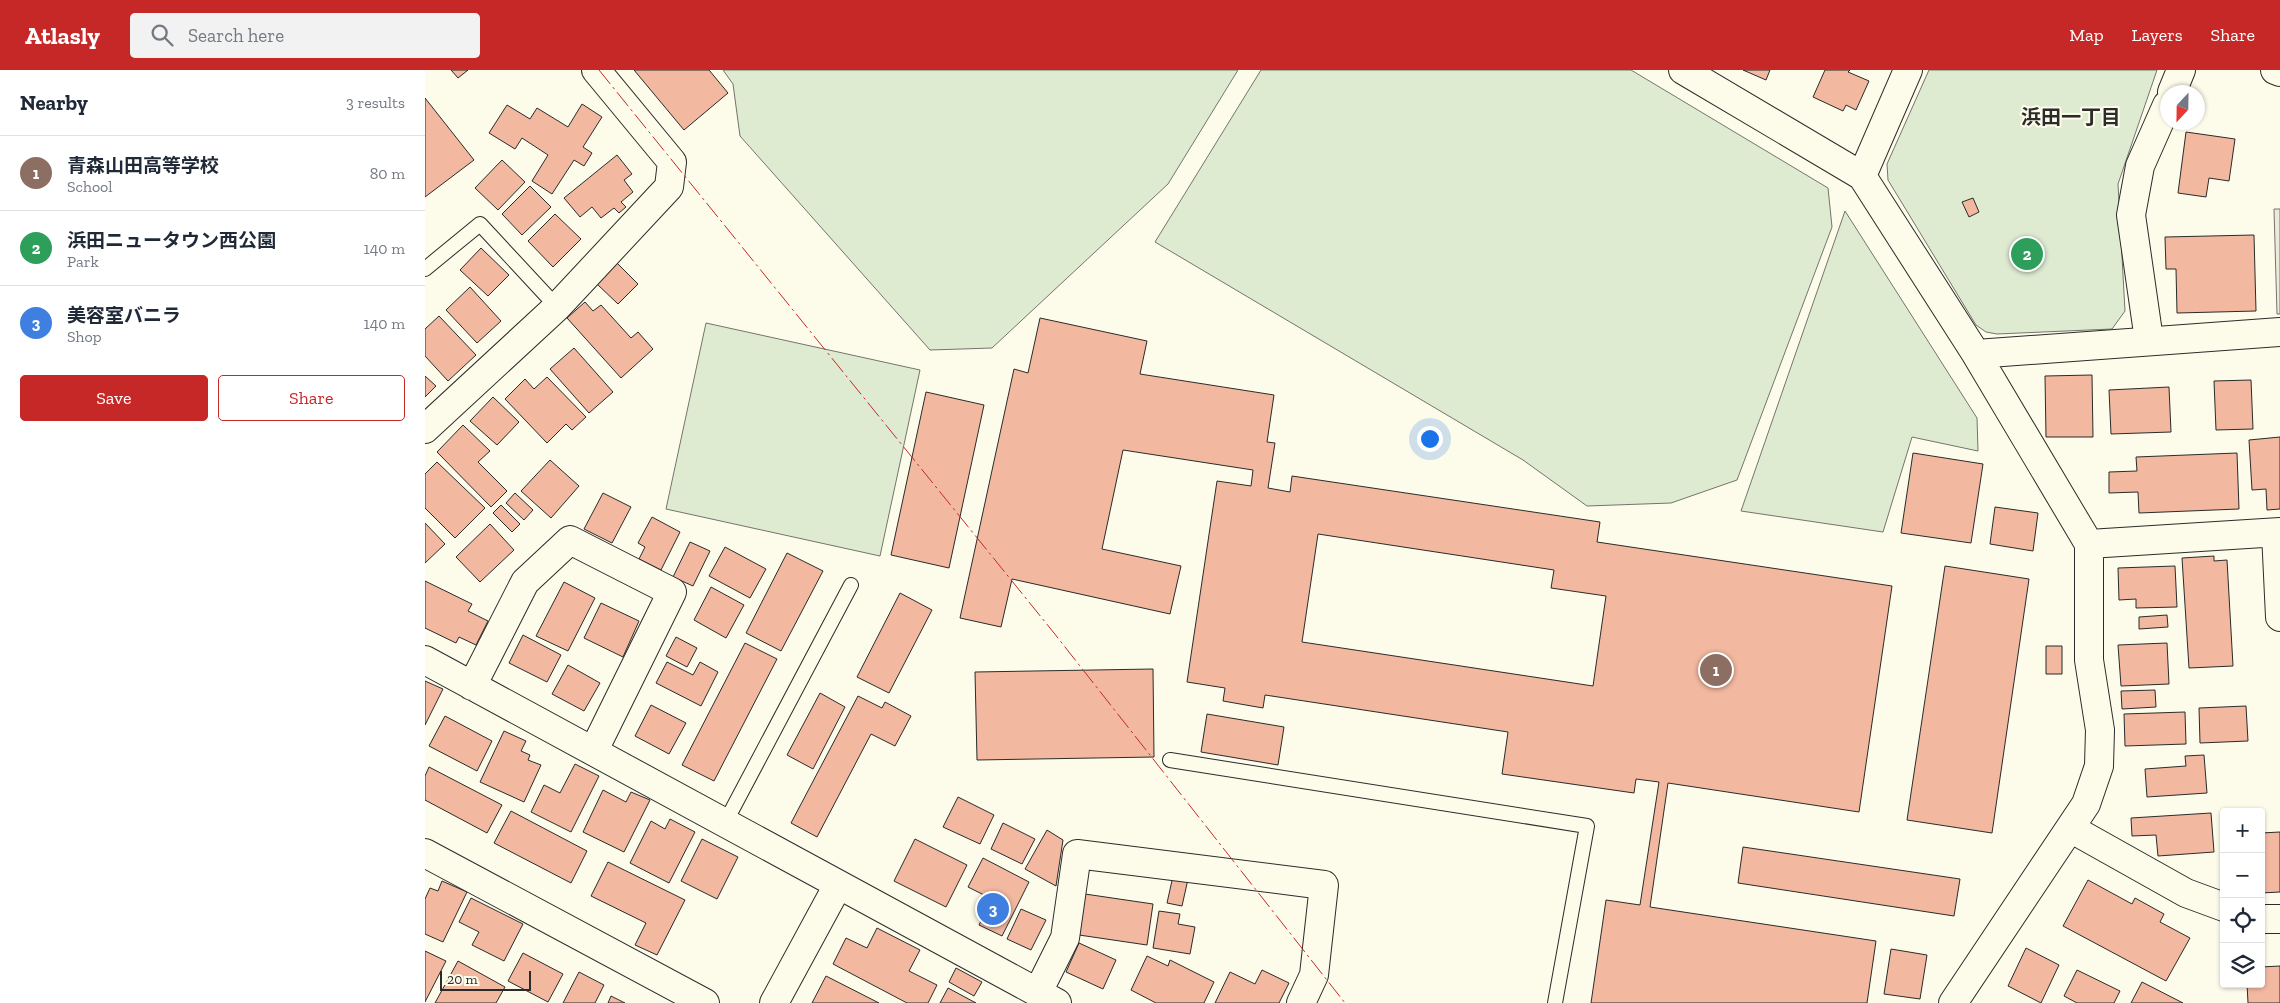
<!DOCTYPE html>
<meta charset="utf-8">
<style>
body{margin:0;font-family:"Zilla Slab","Noto Sans JP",serif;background:#f2f2f3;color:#1f2937}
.controls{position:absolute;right:15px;bottom:15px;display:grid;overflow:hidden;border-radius:5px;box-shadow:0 1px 4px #0004}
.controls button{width:45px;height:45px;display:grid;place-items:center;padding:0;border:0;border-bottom:1px solid #e0e1e3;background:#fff;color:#1f2937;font:25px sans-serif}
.compass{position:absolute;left:1735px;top:15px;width:45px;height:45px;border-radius:50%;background:#fff;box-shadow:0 1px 4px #0004;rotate:202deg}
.scale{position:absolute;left:15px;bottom:12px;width:91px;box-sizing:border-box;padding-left:5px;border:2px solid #2b2b2b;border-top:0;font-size:14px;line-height:18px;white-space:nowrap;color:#2b2b2b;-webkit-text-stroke:4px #fdfbea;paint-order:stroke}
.you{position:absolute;left:1004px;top:368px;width:18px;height:18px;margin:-12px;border:4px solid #fff;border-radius:50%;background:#1a73e8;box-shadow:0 0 0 8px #1a73e833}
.badge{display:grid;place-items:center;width:32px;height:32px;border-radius:50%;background:#c62828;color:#fff;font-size:16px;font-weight:700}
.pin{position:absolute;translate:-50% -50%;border:2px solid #fff;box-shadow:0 1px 5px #0006}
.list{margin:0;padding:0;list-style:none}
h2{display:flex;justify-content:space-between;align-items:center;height:65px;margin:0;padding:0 20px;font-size:21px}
h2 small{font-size:16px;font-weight:400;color:#747a83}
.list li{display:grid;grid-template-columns:32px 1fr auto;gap:15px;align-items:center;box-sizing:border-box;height:75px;padding:0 20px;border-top:1px solid #e0e1e3}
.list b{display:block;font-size:19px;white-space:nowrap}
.list p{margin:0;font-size:16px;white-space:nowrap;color:#747a83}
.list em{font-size:16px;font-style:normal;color:#747a83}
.actions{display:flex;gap:10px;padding:15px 20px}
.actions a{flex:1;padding:11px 0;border:1px solid #c62828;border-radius:5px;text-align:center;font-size:18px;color:#c62828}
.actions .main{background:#c62828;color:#fff}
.icon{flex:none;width:28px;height:28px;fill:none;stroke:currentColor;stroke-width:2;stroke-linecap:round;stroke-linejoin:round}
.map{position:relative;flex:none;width:1855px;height:933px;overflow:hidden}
header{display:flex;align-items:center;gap:30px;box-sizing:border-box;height:70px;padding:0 25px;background:#c62828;color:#fff}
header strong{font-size:24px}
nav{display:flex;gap:28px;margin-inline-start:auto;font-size:18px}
.search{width:350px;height:45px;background:#f2f2f3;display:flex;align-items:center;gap:12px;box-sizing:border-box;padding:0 18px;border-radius:5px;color:#747a83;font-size:19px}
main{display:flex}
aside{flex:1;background:#fff}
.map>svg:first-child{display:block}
</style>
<header>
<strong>Atlasly</strong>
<div class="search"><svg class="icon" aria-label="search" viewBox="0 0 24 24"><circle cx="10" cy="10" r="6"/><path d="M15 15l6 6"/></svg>Search here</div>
<nav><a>Map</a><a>Layers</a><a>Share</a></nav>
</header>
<main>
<aside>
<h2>Nearby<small>3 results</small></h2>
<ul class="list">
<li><span class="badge" style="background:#8d6e63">1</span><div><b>青森山田高等学校</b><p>School</p></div><em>80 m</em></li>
<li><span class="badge" style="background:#2e9e5b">2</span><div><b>浜田ニュータウン西公園</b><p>Park</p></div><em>140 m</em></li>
<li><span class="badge" style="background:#3f7fe0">3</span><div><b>美容室バニラ</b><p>Shop</p></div><em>140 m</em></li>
</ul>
<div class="actions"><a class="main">Save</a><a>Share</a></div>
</aside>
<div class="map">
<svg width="1855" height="933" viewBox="0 0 1855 933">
<rect width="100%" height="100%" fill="#fdfbea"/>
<path fill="#deebd1" stroke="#74746e" d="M298 0H813L743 114 567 278 505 280 315 66 308 14Z
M836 0H1206L1403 118 1407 157 1312 410 1246 433 1162 436 1098 390 730 172Z
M1504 0H1732L1693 114 1700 241 1687 259 1572 264 1561 262 1551 255 1463 110 1462 94Z
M1420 141 1552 348 1553 381 1487 367 1458 462 1316 441Z
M281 253 495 300 455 486 241 439Z"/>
<path fill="#eceadb" stroke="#74746e" d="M1849 139H1855V244H1852Z"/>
<path fill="#f2b8a0" stroke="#2b2b2b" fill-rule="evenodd" d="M26 0H43L33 8Z
M209 0H284L303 23 259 60Z
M1318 0H1345L1341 10Z
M1400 0H1425L1423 2 1444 11 1431 40 1421 35 1418 41 1388 27Z
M0 28 49 90 0 127Z
M157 34 177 47 158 77 167 83 159 96 149 90 127 124 107 111 123 85 97 68 90 79 64 63 82 35 105 49 112 38 143 57Z
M1761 62 1810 69 1804 111 1784 108 1781 127 1753 123Z
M192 85 207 104 199 110 208 122 196 132 201 137 194 143 189 138 176 148 167 137 155 147 139 128Z
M77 90 100 112 73 140 50 118Z
M105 116 126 137 97 165 77 144Z
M1548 128 1554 142 1544 147 1537 132Z
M130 144 156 169 128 197 103 171Z
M1829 165 1831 241 1752 243 1751 199H1741L1740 167Z
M56 178 84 205 63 226 35 200Z
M192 193 213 214 193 234 172 214Z
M45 217 76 251 52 273 21 240Z
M160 232 168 241 176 235 206 268 213 262 228 279 196 308 142 248Z
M14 246 51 285 23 311 0 286V259Z
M615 248 722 271 715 304 849 325 842 372 850 373 843 418 865 422 867 406 1175 452 1172 472 1467 516 1434 742 1243 713 1225 837 1451 871 1442 933H1166L1181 830 1215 835 1234 712 1211 709 1209 723 1077 704 1083 662 840 625 838 638 798 631 800 618 762 612 792 411 826 416 828 400 698 380 677 479 756 496 745 544 587 509 576 557 535 548 589 299 603 303ZM893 464 1129 500 1126 518 1181 526 1168 616 877 572Z
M149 278 188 322 164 343 125 299Z
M1667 305 1668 367H1621L1620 306Z
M0 306 11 316 0 327Z
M122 307 161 347 147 360 141 354 122 373 80 329 100 309 109 319Z
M1826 310 1828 359 1791 360 1789 311Z
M1744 317 1746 362 1686 364 1684 320Z
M501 322 559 335 524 498 466 485Z
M68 327 94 352 72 375 45 351Z
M38 355 65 381 53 392 82 421 66 437 12 382Z
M1855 367V439L1842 440 1841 419 1827 420 1824 370Z
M1488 383 1558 394 1546 473 1476 463Z
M1812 383 1814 439 1714 443 1713 422 1684 423V402L1712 401 1711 387Z
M125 390 154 416 126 448 96 421Z
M12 392 60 438 30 468 0 438V404Z
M90 423 108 440 99 450 81 433Z
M178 423 206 437 187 473 159 459Z
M76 435 95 454 87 462 68 443Z
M1570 437 1613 443 1608 481 1565 474Z
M227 447 255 462 236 500 214 489 220 477 213 473Z
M0 453 20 474 0 493Z
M65 454 89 480 55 512 31 487Z
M265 472 285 481 268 516 248 507Z
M300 477 341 499 325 528 284 506Z
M362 483 398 501 356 581 321 563Z
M1789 486V491L1802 490 1808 596 1764 598 1757 488Z
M1520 496 1604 509 1567 763 1482 750Z
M1750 496 1752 537 1711 538V529L1694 530 1693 498Z
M0 511 47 534 43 541 63 551 51 575 34 567 31 573 0 558Z
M139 512 170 528 143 581 111 566Z
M286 517 319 535 301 568 269 550Z
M475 523 507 540 464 623 432 607Z
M176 533 214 551 198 587 159 568Z
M1742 545 1743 557 1714 559V547Z
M98 565 136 585 122 612 84 593Z
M251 567 272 578 262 597 241 586Z
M320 573 352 589 289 711 257 695Z
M1742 573 1744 614 1696 616 1693 575Z
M1621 576H1637V604H1621Z
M242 592 268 605 275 592 293 602 276 636 231 613Z
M143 595 175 613 159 641 127 624Z
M728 599 729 687 552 690 550 602Z
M0 611 18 619 0 655Z
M1730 620 1731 637 1697 639 1696 621Z
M395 623 420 637 388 699 362 685Z
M433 626 457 638 460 632 486 646 470 676 446 664 392 767 366 753Z
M226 635 261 653 244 684 210 666Z
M1821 636 1823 671 1775 673 1774 638Z
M1760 642 1761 674 1700 676 1699 644Z
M782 644 859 657 853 695 776 682Z
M20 646 67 671 52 701 4 676Z
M79 661 101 671 96 681 105 685 103 690 116 695 99 732 55 712Z
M1779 685 1782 723 1722 727 1720 699 1761 696 1760 686Z
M150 694 174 706 146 762 106 742 119 715 135 723Z
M4 697 77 735 62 763 0 730V706Z
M178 720 201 732 206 722 225 730 199 782 158 762Z
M533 727 569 745 555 774 518 757Z
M86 741 162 781 146 813 69 773Z
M1786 743 1789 782 1733 786 1731 765 1707 766 1706 748Z
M245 749 270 762 244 813 205 793 226 751 240 759Z
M578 753 610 769 597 794 566 779Z
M622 760 638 770 631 816 600 799Z
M1855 762V822L1836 823V763Z
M277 769 313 787 292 829 256 811Z
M490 769 542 795 521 837 469 811Z
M1318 777 1535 809 1529 846 1313 813Z
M558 788 604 812 577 866 554 855 567 829 543 817Z
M183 792 260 830 232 885 210 875 221 853 166 826Z
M748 806 763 809 757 836 742 833Z
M1663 810 1707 834 1710 828 1739 844 1735 852 1765 868 1741 911 1638 856Z
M17 811 42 822 18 872 0 864V829L5 818 13 821Z
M660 824 728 834 722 875 654 865Z
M46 828 98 854 79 891 47 875 54 862 34 852Z
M596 839 621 850 606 880 582 869Z
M734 841 755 844 753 854 770 857 765 884 728 878Z
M452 858 495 880 484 901 512 915 503 933H482L408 894 421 868 442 878Z
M654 873 691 890 678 919 641 902Z
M1601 878 1634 895 1616 933 1583 916Z
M1466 879 1502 885 1495 929 1459 924Z
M0 881 21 891 0 932Z
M98 883 138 904 123 932 83 911Z
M722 886 743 896 745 890 789 912 779 933H731L706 920Z
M33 891 80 917 71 933H10Z
M1855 896V933H1823L1822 914H1836V897Z
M531 898 557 912 549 926 524 912Z
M837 900 864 913 854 933H790L805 902 830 914Z
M1652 900 1695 921 1689 933H1652L1639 926Z
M154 902 179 915 170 933H138Z
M401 906 454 933H387Z
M1717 912 1758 933H1706Z
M523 918 551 933H515Z
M186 926 200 933H183Z"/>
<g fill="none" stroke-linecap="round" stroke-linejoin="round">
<defs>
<path id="lane" d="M0 199 55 154 132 237
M745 690 1162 756 1130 933
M300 753 426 515"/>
<path id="street" d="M1258 0 1437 106 1551 284 1664 474V590L1675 660 1674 696 1661 734 1528 933
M1850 0 1855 2
M1747 22 1756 0
M1437 106 1483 0
M1724 270 1706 145 1715 96 1742 35
M1551 284 1855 262
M0 359 132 237 244 117 247 92 171 0
M1851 463 1855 547
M1664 474 1855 462
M0 590 632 933
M47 616 100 512 145 470 247 522 169 680
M1645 758 1761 823 1799 837
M0 783 280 933
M1836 849H1855
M613 922 640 868 652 784 899 815 889 905 876 933"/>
<path id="secondary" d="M349 933 413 815"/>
</defs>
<use href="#lane" stroke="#2b2b2b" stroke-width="16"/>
<use href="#street" stroke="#2b2b2b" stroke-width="30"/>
<use href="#secondary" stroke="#2b2b2b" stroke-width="30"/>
<use href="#lane" stroke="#fdfbea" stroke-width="14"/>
<use href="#street" stroke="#fdfbea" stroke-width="28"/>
<use href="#secondary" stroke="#fdfbea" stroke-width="28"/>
<path stroke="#c62828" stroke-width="1" stroke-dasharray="18 4 2.5 4" stroke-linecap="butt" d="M174 0 629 563 920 933"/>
</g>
<g text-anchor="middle" stroke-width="4" stroke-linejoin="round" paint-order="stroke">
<g font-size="20" font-weight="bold" fill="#2b2b2b" stroke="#fdfbea">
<text x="1646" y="54">浜田一丁目</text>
</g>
</g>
</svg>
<div class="controls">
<button>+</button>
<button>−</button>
<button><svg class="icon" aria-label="locate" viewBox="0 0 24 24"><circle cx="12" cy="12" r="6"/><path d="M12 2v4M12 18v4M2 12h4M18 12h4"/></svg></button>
<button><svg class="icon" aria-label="layers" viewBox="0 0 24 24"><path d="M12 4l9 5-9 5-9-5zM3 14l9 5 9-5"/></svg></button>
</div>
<svg class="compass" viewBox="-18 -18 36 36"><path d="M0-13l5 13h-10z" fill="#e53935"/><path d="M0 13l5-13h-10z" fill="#747a83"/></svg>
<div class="scale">20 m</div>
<div class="you"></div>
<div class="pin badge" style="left:1291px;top:600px;background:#8d6e63">1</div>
<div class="pin badge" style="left:1602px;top:184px;background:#2e9e5b">2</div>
<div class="pin badge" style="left:568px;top:839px;background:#3f7fe0">3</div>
</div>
</main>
